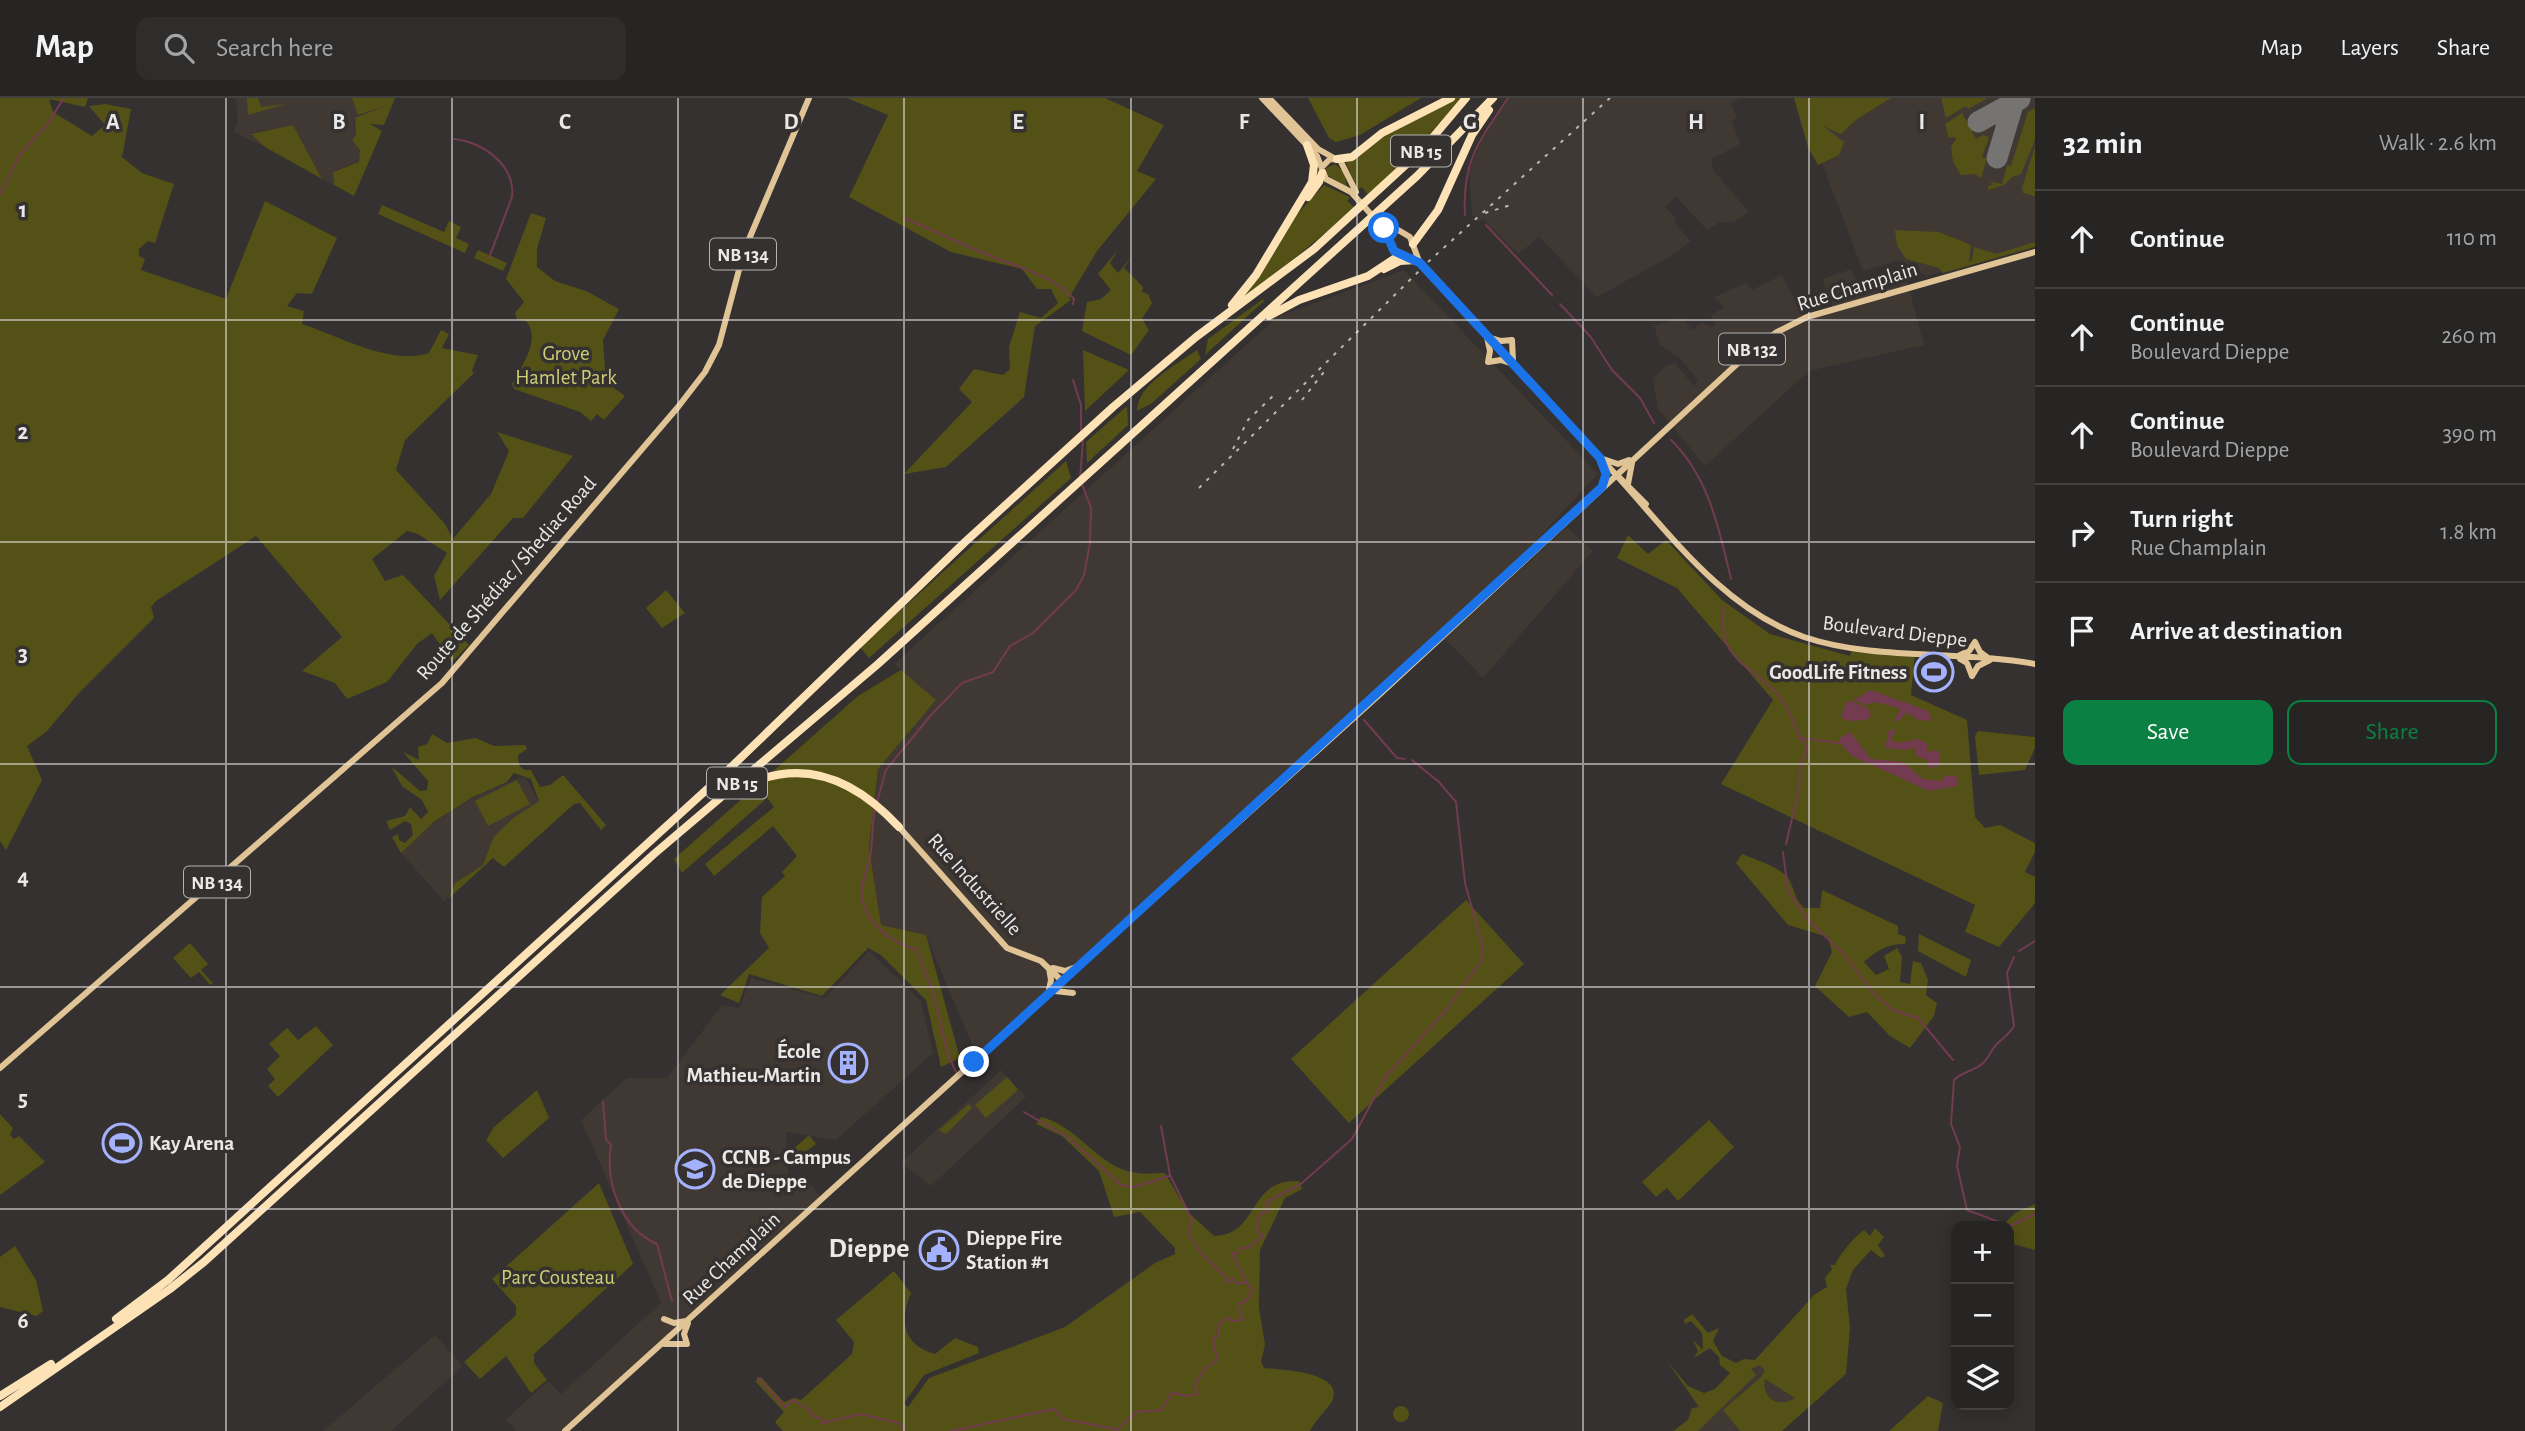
<!DOCTYPE html>
<meta charset="utf-8">
<style>
body{margin:0;font-family:"Alegreya Sans",sans-serif;background:#2f2d2c;color:#f1f3f6}
.controls{position:absolute;right:21px;bottom:21px;display:grid;overflow:hidden;border-radius:14px;box-shadow:0 4px 18px #0003}
.controls button{width:63px;height:63px;display:grid;place-items:center;padding:0;border:0;border-bottom:2px solid #434241;background:#272524;color:#f1f3f6;font:35px sans-serif}
.stop{position:absolute;width:21px;height:21px;margin:-16px;border:5px solid #1a73e8;border-radius:50%;background:#fff}
.stop.end{background:#1a73e8;border-color:#fff;box-shadow:0 2px 7px #0008}
.list{margin:0;padding:0;list-style:none}
h2{display:flex;justify-content:space-between;align-items:center;height:91px;margin:0;padding:0 28px;font-size:30px}
h2 small{font-size:23px;font-weight:400;color:#a4a5a6}
.list li{display:grid;grid-template-columns:46px 1fr auto;gap:21px;align-items:center;box-sizing:border-box;height:98px;padding:0 28px;border-top:2px solid #434241}
.list b{display:block;font-size:26px;white-space:nowrap}
.list p{margin:0;font-size:23px;white-space:nowrap;color:#a4a5a6}
.list em{font-size:23px;font-style:normal;color:#a4a5a6}
.actions{display:flex;gap:14px;padding:21px 28px}
.actions a{flex:1;padding:16px 0;border:2px solid #0b8043;border-radius:14px;text-align:center;font-size:24px;color:#0b8043}
.actions .main{background:#0b8043;color:#fff}
.icon{flex:none;width:38px;height:38px;fill:none;stroke:currentColor;stroke-width:2;stroke-linecap:round;stroke-linejoin:round}
.map{position:relative;flex:none;width:2035px;height:1333px;overflow:hidden}
header{display:flex;align-items:center;gap:42px;box-sizing:border-box;height:98px;padding:0 35px;background:#272524;border-bottom:2px solid #434241}
header strong{font-size:33px}
nav{display:flex;gap:38px;margin-inline-start:auto;font-size:24px}
.search{width:490px;height:63px;background:#2f2d2c;display:flex;align-items:center;gap:18px;box-sizing:border-box;padding:0 24px;border-radius:14px;color:#a4a5a6;font-size:26px}
main{display:flex}
aside{flex:1;background:#272524}
.map>svg:first-child{display:block}
</style>
<header>
<strong>Map</strong>
<div class="search"><svg class="icon" aria-label="search" viewBox="0 0 24 24"><circle cx="10" cy="10" r="6"/><path d="M15 15l6 6"/></svg>Search here</div>
<nav><a>Map</a><a>Layers</a><a>Share</a></nav>
</header>
<main>
<div class="map">
<svg width="2035" height="1333" viewBox="0 0 2035 1333">
<rect width="100%" height="100%" fill="#343130"/>
<path fill="#403833" d="M236 0H389L385 9 354 22 356 37 352 42 360 52V63L336 72 334 87 322 81 293 27 251 35 265 49 234 34 238 23Z
M1508 0H1740L1731 5 1737 20 1732 23 1740 46 1712 61 1713 72 1749 114 1734 124H1720L1707 132 1676 99 1665 108 1676 120 1674 124 1691 143 1669 159 1597 199 1539 139 1518 156 1483 121 1479 124 1472 117 1469 74 1487 28Z
M1797 0H2035V146L1927 178 1899 162 1863 173Z
M1852 171 1862 198 1907 183 1924 247 1809 273 1705 368 1658 311 1653 281 1667 267 1675 265 1694 288 1698 283 1681 261 1660 247 1654 228 1681 220 1693 232 1702 224 1712 230 1716 225 1710 218 1724 209 1714 199 1746 185 1752 192 1782 177 1803 217 1832 208 1822 181Z
M1404 172 1598 376 1522 458 976 956 926 837 881 827 869 749 878 671 936 602 894 566 1277 219Z
M1567 429 1593 453 1483 580 1445 541Z
M520 679 526 680 539 704 493 740 483 767 455 785 445 804 401 755 432 726 462 705Z
M869 853 921 903 933 955 836 1042 786 1034 789 1090 803 1078 820 1098 688 1223 565 1333H516L506 1321 548 1283 561 1296 661 1205 581 1022 627 980H667L722 907 739 910 751 880 825 900Z
M1001 972 1026 999 931 1088 901 1065Z
M1810 1236 1825 1256 1777 1333H1694L1754 1278 1751 1271 1782 1243Z
M435 1237 463 1268 391 1333H323Z"/>
<path fill="#535116" fill-rule="evenodd" d="M0 0H88L85 9 49 1 53 14 92 38 105 27 89 8 105 6 131 11 122 59 142 75 174 86 155 145 148 143 139 151V158L145 161 141 172 226 201 265 103 337 140 312 196 297 195 287 208 304 213 302 226C339 238 391 268 429 255L441 232 449 236 442 250 478 257 472 273 474 275 405 342 396 372 445 426 453 441 491 396 509 353 497 334 573 358 523 420H513L440 502 434 478 447 455 418 436 407 433 372 461 385 483 403 477 469 547 452 564 432 535 417 546 387 584 347 601 335 585 302 573 342 539 256 438 156 503 151 509 154 520 79 595 47 633 27 648 42 682 6 752 0 743Z
M247 0H258L261 9 286 6 248 17Z
M352 0H395L384 27 370 26 382 33 354 98 334 87 333 74 359 64 360 52 352 42 356 37 355 20 387 7 358 17Z
M847 0H1105L1164 27 1137 73 1156 81 1097 153 1069 200 1071 202 1035 228 1024 299 946 369 904 376 972 304 959 291 974 271 1003 277 1010 271 1009 249 1020 214 1041 220 1058 205 1051 191H1037L1022 171 951 154 849 99 888 17Z
M1308 0H1421L1360 37 1336 44 1329 40Z
M1453 0H1462C1397 77 1322 141 1241 201L1297 116 1324 87 1350 99 1347 103 1354 109 1368 97 1362 89 1358 92 1346 65 1381 39Z
M1794 0H1891L1857 21 1841 36 1823 28 1844 44 1839 57 1818 67 1808 49Z
M1941 0H1988L1968 11 1966 8 1946 20Z
M2035 10V42L2021 76 2012 79 2004 87 1988 92V88L1994 86 1988 83 2002 86 2007 67 2011 68 2028 14Z
M1962 15 1976 41 1983 37 1989 39 1982 59 1987 61 1981 80 1975 76 1961 77 1953 64 1951 49 1956 41 1954 39 1949 40 1945 26Z
M293 27 322 81 265 49 251 36Z
M2035 48V98L2023 95 2022 90Z
M1335 66 1344 74 1347 89 1327 77 1326 70Z
M382 107 444 134 449 123 461 129 456 140 469 146 465 155 378 116Z
M531 115 546 120 537 151V169L555 183 586 193 619 211 603 242 606 284 625 298 604 322 597 316 591 323 580 314 514 291 512 286C521 269 542 241 526 223L517 221 515 215 524 204 506 181Z
M1895 132 1939 134 1971 147 1969 164 1972 162 1974 149 1996 156 2035 144V149L1943 175 1939 170 1906 161 1897 147Z
M478 152 507 165 503 173 474 160Z
M1118 152 1110 165 1118 175 1132 158 1124 170 1143 189 1142 194 1148 196 1152 205 1142 221 1149 232 1131 257 1082 233 1087 204 1101 201 1111 192 1098 176Z
M1263 201 1264 203 1205 257 1208 241Z
M1083 252 1129 272 1085 313Z
M1197 252 1201 261 1152 305 1137 313C1137 286 1178 266 1197 252Z
M1127 308 1128 327 1087 365 1086 344Z
M1066 363 1071 380 869 560 860 549Z
M1628 437 1648 456 1666 442 1722 502 1770 536 1850 558 1853 549 1915 555 1911 597 1967 622 1975 719 1985 730 2000 727 2035 745V754L2025 774 2035 779V805L1999 849 1965 834 1975 807 1721 686 1773 602 1677 490 1617 460Z
M666 492 685 515 662 530 646 510Z
M901 572 936 602 878 671 869 749 881 827 926 837 960 960 941 969 926 902 881 857 868 850 822 898 749 876 739 905 720 897 769 850 760 835 762 799 785 778 782 774 797 758 773 728 714 778 705 766 774 709 767 700 682 775 674 761 858 598Z
M1978 633 2035 639V650L2025 672 1979 677 1975 638Z
M432 636 447 645 476 640 494 648 525 647 527 651 518 657 519 667 524 672H531L540 689 550 687 563 677 606 727 601 732 580 705 574 706 504 769 493 760 448 801 455 785 483 767 493 740 512 721 539 703 531 681 514 675 507 684 471 700 435 723 401 755 392 739 398 736 399 742 405 745 413 737 411 726 405 723 390 732 386 723 405 718 410 709 421 721 428 714 422 702 402 688 391 668 420 693 427 692 428 683 403 654 419 662 418 649 427 646Z
M517 682 530 706 488 728 475 703Z
M1742 756C1756 762 1778 768 1788 780 1795 790 1794 801 1804 810H1820L1822 792 1898 828V836L1906 839 1905 846C1887 846 1876 853 1864 864L1876 877 1889 871 1884 858 1897 850 1902 859 1900 884 1910 886 1913 863 1921 865 1928 882 1926 897 1937 905 1934 918 1910 950 1890 938 1867 914 1849 919 1815 888 1832 854 1828 839 1788 827 1736 765Z
M1466 802 1524 866 1349 1025 1291 961Z
M1919 836 1971 862 1966 879 1918 853Z
M190 845 208 866 201 872 213 885 210 887 199 874 191 880 173 860Z
M316 928 333 947 278 999 268 988 275 981 267 971 280 958 269 946 287 930 298 942Z
M1007 979 1018 992 986 1020 975 1007Z
M537 992 549 1020 503 1060 486 1042 494 1029Z
M969 1006 972 1010 946 1036 939 1032Z
M0 1016 13 1030 10 1037 14 1041 19 1038 45 1064 0 1097Z
M1041 1019C1075 1027 1095 1063 1127 1073 1142 1077 1151 1075 1165 1075L1188 1114 1214 1138C1260 1137 1247 1080 1299 1083L1302 1091 1285 1100 1260 1152 1259 1210 1265 1247 1261 1264 1264 1270C1279 1272 1342 1273 1333 1301 1331 1308 1316 1321 1310 1333H783L775 1324 784 1314 755 1283 761 1279 784 1304 794 1300 801 1302 852 1256 854 1244 836 1222 894 1173 911 1195C899 1223 903 1247 935 1256L955 1240 978 1249 979 1255 924 1277 904 1305 908 1309 929 1280 1065 1229 1155 1165 1175 1156V1150L1140 1114 1114 1119 1099 1073 1062 1038 1036 1026Z
M1709 1022 1734 1049 1678 1103 1667 1090 1656 1099 1642 1084Z
M809 1037 816 1046 797 1061 792 1052Z
M599 1085 633 1166 534 1256V1265L547 1282 531 1295 506 1258 480 1281 464 1264 516 1217V1208L492 1181Z
M2035 1106V1152L2009 1145V1128H2002L2015 1115Z
M1875 1130 1884 1139 1878 1147 1885 1158 1881 1160 1871 1152 1853 1172 1846 1191 1850 1230 1846 1276 1782 1333H1740L1723 1312 1761 1279 1765 1272 1759 1267 1751 1271 1756 1277 1698 1333H1673L1688 1322 1692 1310 1699 1309 1667 1263 1688 1288 1704 1295 1715 1291 1730 1275 1720 1267 1719 1259 1710 1250 1694 1260 1698 1253 1693 1242 1703 1252 1702 1235 1691 1223 1685 1226 1684 1222 1692 1216 1708 1235 1719 1230 1713 1243 1722 1258 1736 1265 1744 1261 1755 1262 1815 1196 1827 1189 1825 1180 1832 1171 1830 1167H1835C1840 1156 1854 1139 1864 1132L1870 1138ZM1765 1281 1795 1300C1779 1311 1761 1300 1765 1281Z
M15 1148 36 1182 43 1213 37 1218 0 1209V1159Z
M1928 1298 1943 1305 1938 1333H1889Z
M1393 1316a8 8 0 1 1 16 0a8 8 0 1 1-16 0Z"/>
<path fill="#733b4f" d="M1871 592 1928 613 1932 623 1918 622 1907 614 1898 624 1894 622 1901 611 1876 604 1866 607 1853 602Z
M1852 603 1869 611 1871 618 1867 622 1847 623 1841 619 1846 604Z
M1889 632H1896L1890 642 1898 645 1919 641 1927 646V655L1934 652 1940 654 1939 668 1927 670V662L1916 658 1915 650 1906 652 1885 650Z
M1850 634 1871 661 1903 664 1923 681 1942 683 1945 677 1958 679 1957 688 1929 693 1852 658 1840 645V640Z"/>
<g fill="none" stroke-linecap="round" stroke-linejoin="round">
<path stroke="#733b4f" stroke-width="2" d="M454 41C480 43 516 66 512 99L489 160
M0 96 20 56 46 28 64 0
M1465 117C1462 63 1479 43 1508 0
M905 120C932 132 959 145 986 156 1016 169 1052 176 1074 201L1073 206
M1486 127 1552 197
M1560 206 1590 238 1612 272 1640 300 1654 325
M1073 282 1081 307V333
M1671 342C1709 379 1719 431 1731 481
M1080 381 1083 342
M1724 509C1715 566 1756 567 1783 603 1794 619 1794 636 1808 649L1800 668 1799 691 1786 746
M1364 622 1397 660 1405 661
M1799 640 1840 645
M877 704 886 672 931 617 962 585 993 574 1010 548 1033 535 1076 492 1084 477 1090 445 1091 410 1082 386
M875 709C872 724 873 738 871 753 870 767 861 781 862 796 863 823 892 846 916 851L933 894 948 957 956 974
M1783 754 1788 794 1809 823 1844 856 1874 896 1893 912 1918 920 1953 962
M2019 853 2035 843
M2014 859 2007 875 2014 928C2009 937 2002 940 1995 948 1990 954 1988 961 1982 966 1972 974 1963 973 1954 982L1951 1026 1960 1049 1957 1068 1967 1112 2010 1128 2035 1116
M603 1003 606 1041 611 1047C605 1083 620 1130 657 1146L672 1203
M1024 1014 1069 1040 1121 1087 1134 1089 1169 1078
M1247 1185 1232 1156 1238 1155 1240 1150H1248L1263 1138 1256 1132 1260 1116 1268 1113 1266 1104 1302 1085 1352 1041 1386 978 1447 911 1481 863 1483 850 1465 785 1456 704 1439 684 1412 662
M758 1280 785 1309 793 1302 812 1314 811 1317 822 1321 823 1325 860 1316 899 1325 905 1333
M951 1333 1054 1311 1063 1321 1115 1331
M1116 1333 1136 1314 1162 1312 1171 1295 1189 1298 1197 1296 1195 1286 1206 1270 1217 1262 1213 1240 1219 1237V1226L1228 1219 1231 1223 1242 1222 1238 1206 1245 1204 1253 1192 1247 1185H1235L1233 1180 1227 1185 1226 1179 1200 1154 1188 1135 1192 1122 1170 1077 1161 1028"/>
<path stroke="#767473" stroke-width="21" d="M1978 24 2020 1
M1997 60 2015 0"/>
<path stroke="#e0c496" stroke-width="6" d="M1262 0 1317 58 1326 81 1351 94 1386 133 1394 153 1420 165C1482 233 1545 300 1607 367 1665 429 1720 510 1804 539 1875 563 1961 552 2035 566
M1269 0 1318 51 1334 60
M1322 69 1330 61 1340 62 1356 94
M1383 123 1410 139 1419 163
M1487 239 1490 253 1488 264 1501 262 1510 265
M1491 240 1501 243 1512 242 1513 264
M1603 361 1618 366 1629 362
M1602 364 1606 376 1603 387
M1617 377 1646 406
M1628 386 1632 365
M1960 557 1969 553 1975 544 1980 554 1988 560
M1960 561 1967 565 1972 578
M1972 578 1978 568 1990 562
M899 729 1007 850 1041 863 1063 884
M1053 870 1065 873 1076 869
M1055 893 1073 895
M1048 897 1051 882 1049 870
M0 970 442 585 678 309 705 274 719 247 744 153 809 0
M664 1221 674 1225 686 1223
M665 1246H687L684 1236 688 1225
M565 1333 1379 597 1751 253 1777 234 1807 219 2035 154"/>
<path stroke="#fde2b6" stroke-width="8" d="M1337 61 1352 59 1382 35 1451 0
M1308 99 1319 84 1322 75
M1413 146 1438 112 1472 37 1489 12
M1384 171 1400 163 1416 162
M1232 207 1256 177 1312 84 1314 67 1307 47
M1269 218 1299 202 1368 178 1400 157
M731 695C796 656 852 678 899 729
M116 1221 168 1182 726 674 965 444 1113 309 1196 239 1314 151 1423 51 1466 0
M0 1298 51 1266
M0 1309 170 1191 204 1164 654 756 878 566 1417 78 1493 0"/>
<path stroke="#b9b7b6" stroke-width="2" stroke-dasharray="3.5 7" stroke-linecap="butt" d="M1485 115 1511 107
M1428 164 1610 0
M1302 302 1324 274
M1233 351 1248 322 1274 297
M1199 390 1419 173"/>
</g>
<g fill="none" stroke-linecap="round" stroke-linejoin="round">
<path stroke="#1a73e8" stroke-width="9" d="M974 964 1602 389 1606 376 1600 360 1420 165 1394 153 1384 130"/>
</g>
<path fill="none" stroke="#eae9e8" stroke-width="2" stroke-opacity="0.55" d="M226 0V1333M452 0V1333M678 0V1333M904 0V1333M1131 0V1333M1357 0V1333M1583 0V1333M1809 0V1333M0 222H2035M0 444H2035M0 666H2035M0 889H2035M0 1111H2035"/>
<defs>
<symbol id="stadium-ring" viewBox="-11 -11 22 22"><circle r="9.5" fill="#343130" stroke="#a4b1fc" stroke-width="1.5"/><path d="M0-5a6.5 5 0 1 0 0 10a6.5 5 0 1 0 0-10ZM-3.5-1.8h7v3.6h-7Z" fill="#a4b1fc"/></symbol>
<symbol id="building-ring" viewBox="-11 -11 22 22"><circle r="9.5" fill="#343130" stroke="#a4b1fc" stroke-width="1.5"/><path d="M-4-6H4V6H1V3H-1V6H-4ZM-2.5-4.3h1.7v1.8h-1.7ZM.8-4.3h1.7v1.8H.8ZM-2.5-1h1.7V.8h-1.7ZM.8-1h1.7V.8H.8Z" fill="#a4b1fc"/></symbol>
<symbol id="university-ring" viewBox="-11 -11 22 22"><circle r="9.5" fill="#343130" stroke="#a4b1fc" stroke-width="1.5"/><path d="M0-5L7-2L0 1L-7-2ZM-4 1L0 2.5L4 1V4Q0 6-4 4Z" fill="#a4b1fc"/></symbol>
<symbol id="civic-ring" viewBox="-11 -11 22 22"><circle r="9.5" fill="#343130" stroke="#a4b1fc" stroke-width="1.5"/><path d="M-.6-6.5H3V-4.5H.6V-3L4-1V1h2V6H-6V1h2V-1L-.6-3ZM-1.2 2.5V6h2.4V2.5Z" fill="#a4b1fc"/></symbol>
</defs>
<g fill-rule="evenodd">
<use href="#stadium-ring" x="1912" y="552" width="44" height="44"/>
<use href="#building-ring" x="826" y="943" width="44" height="44"/>
<use href="#stadium-ring" x="100" y="1023" width="44" height="44"/>
<use href="#university-ring" x="673" y="1049" width="44" height="44"/>
<use href="#civic-ring" x="917" y="1130" width="44" height="44"/>
</g>
<g text-anchor="middle" stroke-width="7" stroke-linejoin="round" paint-order="stroke">
<g fill="#343130" stroke="#b3b2b1" stroke-width="2">
<rect x="1391" y="37.5" width="60" height="31" rx="5"/>
<rect x="710" y="140.5" width="66" height="31" rx="5"/>
<rect x="1719" y="235.5" width="66" height="31" rx="5"/>
<rect x="707" y="669.5" width="60" height="31" rx="5"/>
<rect x="184" y="768.5" width="66" height="31" rx="5"/>
</g>
<g font-size="19" font-weight="bold" fill="#eae9e8">
<text x="1421" y="60">NB 15</text>
<text x="743" y="163">NB 134</text>
<text x="1752" y="258">NB 132</text>
<text x="737" y="692">NB 15</text>
<text x="217" y="791">NB 134</text>
</g>
<g font-size="21" fill="#eae9e8" stroke="#343130">
<text transform="translate(1857 188) rotate(-17)" y="7">Rue Champlain</text>
<text transform="translate(506 480) rotate(-49)" y="7">Route de Shédiac / Shediac Road</text>
<text transform="translate(1895 533) rotate(7)" y="7">Boulevard Dieppe</text>
<text transform="translate(975 786) rotate(48)" y="7">Rue Industrielle</text>
<text transform="translate(731 1160) rotate(-43)" y="7">Rue Champlain</text>
</g>
<g font-size="21" fill="#cfcd75" stroke="#343130">
<text x="566" y="262">Grove<tspan x="566" dy="24">Hamlet Park</tspan></text>
<text x="558" y="1186">Parc Cousteau</text>
</g>
<g font-size="21" font-weight="bold" fill="#eae9e8" stroke="#343130" text-anchor="start">
<text x="1907" y="581" text-anchor="end">GoodLife Fitness</text>
<text x="821" y="960" text-anchor="end">École<tspan x="821" dy="24">Mathieu-Martin</tspan></text>
<text x="149" y="1052">Kay Arena</text>
<text x="722" y="1066">CCNB - Campus<tspan x="722" dy="24">de Dieppe</tspan></text>
<text x="966" y="1147">Dieppe Fire<tspan x="966" dy="24">Station #1</tspan></text>
</g>
<g font-size="28" font-weight="bold" fill="#eae9e8" stroke="#343130">
<text x="869" y="1159">Dieppe</text>
</g>
</g>
<g font-size="23" text-anchor="middle" font-weight="bold" fill="#eae9e8" stroke="#343130" stroke-width="7" stroke-linejoin="round" paint-order="stroke">
<text x="113" y="31">A</text>
<text x="339" y="31">B</text>
<text x="565" y="31">C</text>
<text x="791" y="31">D</text>
<text x="1018" y="31">E</text>
<text x="1244" y="31">F</text>
<text x="1470" y="31">G</text>
<text x="1696" y="31">H</text>
<text x="1922" y="31">I</text>
<text x="23" y="119">1</text>
<text x="23" y="341">2</text>
<text x="23" y="563">3</text>
<text x="23" y="786">4</text>
<text x="23" y="1008">5</text>
<text x="23" y="1230">6</text>
</g>
</svg>
<div class="controls">
<button>+</button>
<button>−</button>
<button><svg class="icon" aria-label="layers" viewBox="0 0 24 24"><path d="M12 4l9 5-9 5-9-5zM3 14l9 5 9-5"/></svg></button>
</div>
<div class="stop" style="left:1384px;top:130px"></div>
<div class="stop end" style="left:974px;top:964px"></div>
</div>
<aside>
<h2>32 min<small>Walk · 2.6 km</small></h2>
<ul class="list">
<li><svg class="icon" aria-label="ahead" viewBox="0 0 24 24"><path d="M12 20V5M6 11l6-6 6 6"/></svg><div><b>Continue</b></div><em>110 m</em></li>
<li><svg class="icon" aria-label="ahead" viewBox="0 0 24 24"><path d="M12 20V5M6 11l6-6 6 6"/></svg><div><b>Continue</b><p>Boulevard Dieppe</p></div><em>260 m</em></li>
<li><svg class="icon" aria-label="ahead" viewBox="0 0 24 24"><path d="M12 20V5M6 11l6-6 6 6"/></svg><div><b>Continue</b><p>Boulevard Dieppe</p></div><em>390 m</em></li>
<li><svg class="icon" aria-label="right" viewBox="0 0 24 24"><path d="M7 20v-9h11M14 6l5 5-5 5"/></svg><div><b>Turn right</b><p>Rue Champlain</p></div><em>1.8 km</em></li>
<li><svg class="icon" aria-label="arrive" viewBox="0 0 24 24"><path d="M6 21V4h12l-3 4 3 4H6"/></svg><div><b>Arrive at destination</b></div></li>
</ul>
<div class="actions"><a class="main">Save</a><a>Share</a></div>
</aside>
</main>
